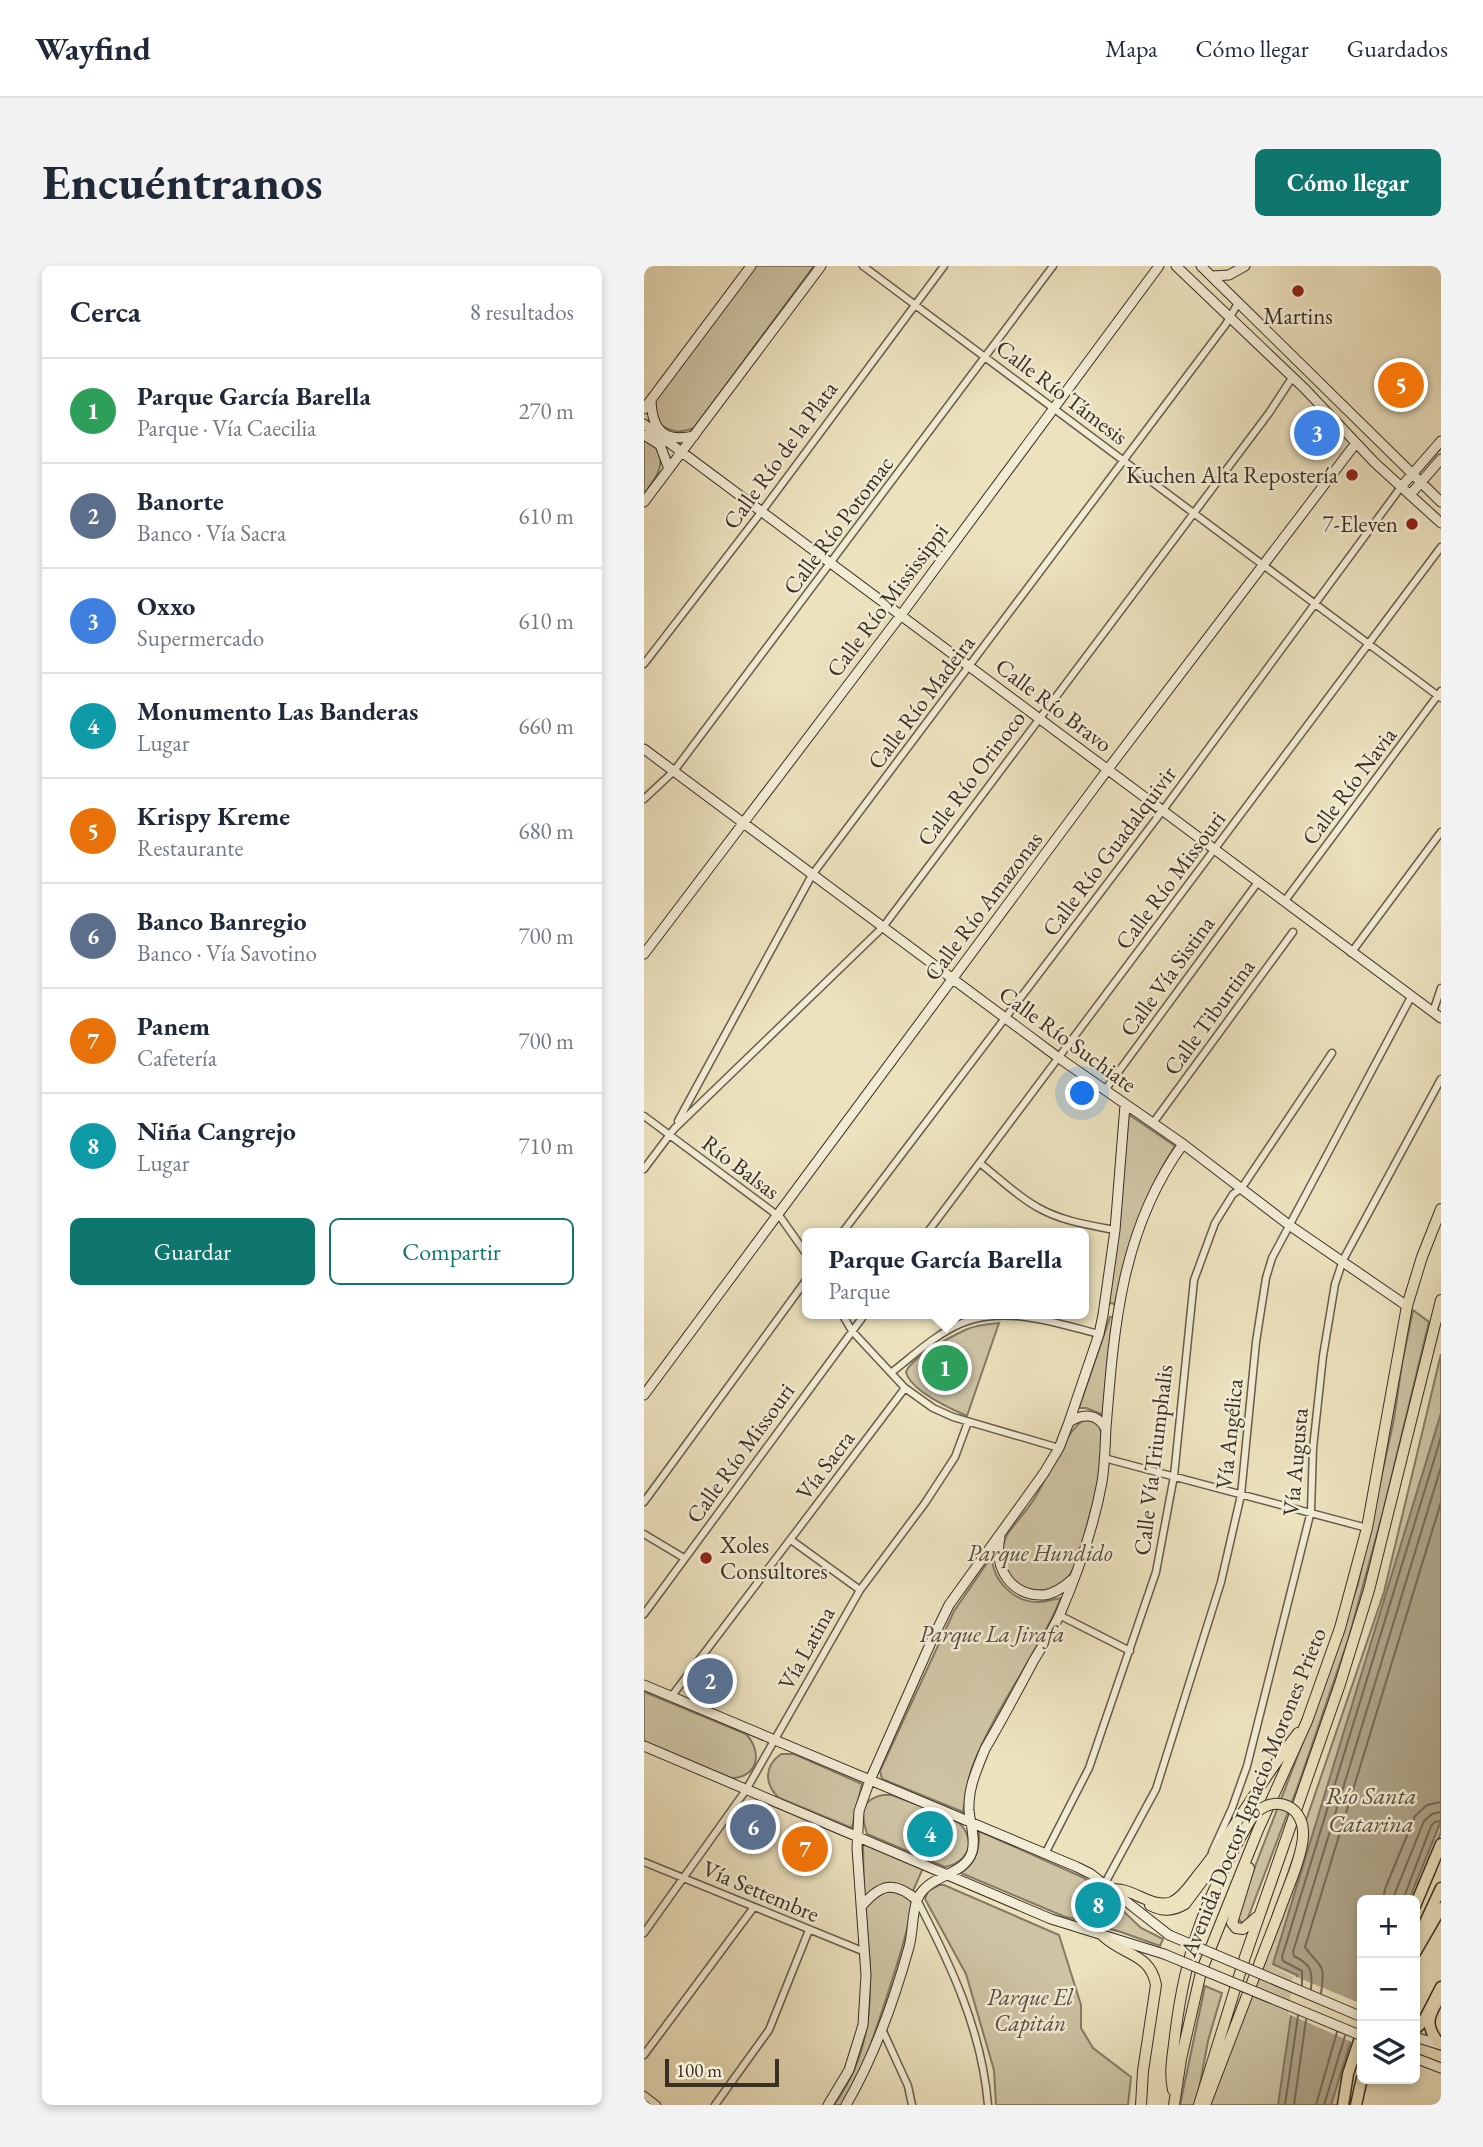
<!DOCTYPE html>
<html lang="es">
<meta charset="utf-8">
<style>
body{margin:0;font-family:"EB Garamond",serif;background:#f2f2f3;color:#1f2937}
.controls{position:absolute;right:21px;bottom:21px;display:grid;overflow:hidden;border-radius:10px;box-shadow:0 4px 10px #0003}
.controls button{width:63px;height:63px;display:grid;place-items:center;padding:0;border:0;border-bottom:2px solid #e0e1e3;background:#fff;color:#1f2937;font:35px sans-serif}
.scale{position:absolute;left:21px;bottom:18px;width:114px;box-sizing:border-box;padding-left:7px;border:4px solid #392f24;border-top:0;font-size:19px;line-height:24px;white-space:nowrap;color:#392f24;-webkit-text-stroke:5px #f3ecd5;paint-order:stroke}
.you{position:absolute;left:439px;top:828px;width:24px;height:24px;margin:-18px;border:5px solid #fff;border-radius:50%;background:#1a73e8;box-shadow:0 0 0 10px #1a73e833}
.badge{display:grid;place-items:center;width:46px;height:46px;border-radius:50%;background:#0f766e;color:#fff;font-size:23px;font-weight:700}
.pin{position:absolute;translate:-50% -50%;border:4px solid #fff;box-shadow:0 2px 7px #0006}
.popup{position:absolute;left:158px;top:962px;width:287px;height:91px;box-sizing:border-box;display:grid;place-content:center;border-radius:10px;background:#fff;filter:drop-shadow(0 2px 5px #0005);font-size:23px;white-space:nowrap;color:#747a83}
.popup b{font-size:26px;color:#1f2937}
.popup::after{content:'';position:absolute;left:50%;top:100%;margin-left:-14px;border:14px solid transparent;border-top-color:#fff}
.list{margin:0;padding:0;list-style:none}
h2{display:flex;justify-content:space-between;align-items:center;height:91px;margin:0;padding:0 28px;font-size:30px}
h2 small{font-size:23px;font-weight:400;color:#747a83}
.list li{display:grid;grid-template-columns:46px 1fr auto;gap:21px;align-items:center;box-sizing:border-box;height:105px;padding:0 28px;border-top:2px solid #e0e1e3}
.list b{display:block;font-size:26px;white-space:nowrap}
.list p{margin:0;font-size:23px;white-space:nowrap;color:#747a83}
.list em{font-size:23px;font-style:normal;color:#747a83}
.actions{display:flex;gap:14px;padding:21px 28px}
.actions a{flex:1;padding:16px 0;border:2px solid #0f766e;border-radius:10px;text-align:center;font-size:24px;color:#0f766e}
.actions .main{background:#0f766e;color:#fff}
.icon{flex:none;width:38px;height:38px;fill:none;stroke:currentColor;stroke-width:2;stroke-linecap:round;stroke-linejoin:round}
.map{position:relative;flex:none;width:797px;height:1839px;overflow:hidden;border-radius:10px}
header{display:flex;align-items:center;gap:42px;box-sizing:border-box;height:98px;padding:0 35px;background:#fff;border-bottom:2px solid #e0e1e3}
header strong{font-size:33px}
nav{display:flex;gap:38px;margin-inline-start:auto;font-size:24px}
.intro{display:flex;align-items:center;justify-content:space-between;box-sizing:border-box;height:168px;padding:0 42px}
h1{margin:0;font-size:49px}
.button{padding:18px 32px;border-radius:10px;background:#0f766e;color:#fff;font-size:24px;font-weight:700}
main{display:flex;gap:42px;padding:0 42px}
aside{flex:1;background:#fff;border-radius:10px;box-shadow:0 4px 10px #0003}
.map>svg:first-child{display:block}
</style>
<header>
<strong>Wayfind</strong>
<nav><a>Mapa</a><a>Cómo llegar</a><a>Guardados</a></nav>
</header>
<div class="intro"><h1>Encuéntranos</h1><a class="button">Cómo llegar</a></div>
<main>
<aside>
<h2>Cerca<small>8 resultados</small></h2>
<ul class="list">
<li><span class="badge" style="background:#2e9e5b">1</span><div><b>Parque García Barella</b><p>Parque · Vía Caecilia</p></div><em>270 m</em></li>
<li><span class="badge" style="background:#5c6f8a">2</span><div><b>Banorte</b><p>Banco · Vía Sacra</p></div><em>610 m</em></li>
<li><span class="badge" style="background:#3f7fe0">3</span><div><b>Oxxo</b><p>Supermercado</p></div><em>610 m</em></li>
<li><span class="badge" style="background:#0f9aa8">4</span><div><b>Monumento Las Banderas</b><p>Lugar</p></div><em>660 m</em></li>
<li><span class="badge" style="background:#e8710a">5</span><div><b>Krispy Kreme</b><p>Restaurante</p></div><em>680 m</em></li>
<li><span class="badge" style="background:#5c6f8a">6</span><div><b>Banco Banregio</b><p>Banco · Vía Savotino</p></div><em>700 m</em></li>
<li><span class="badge" style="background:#e8710a">7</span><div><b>Panem</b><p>Cafetería</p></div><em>700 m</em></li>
<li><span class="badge" style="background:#0f9aa8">8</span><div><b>Niña Cangrejo</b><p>Lugar</p></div><em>710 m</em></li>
</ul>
<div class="actions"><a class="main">Guardar</a><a>Compartir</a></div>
</aside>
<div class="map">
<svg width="797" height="1839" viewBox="0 0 797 1839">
<rect width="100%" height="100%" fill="#ece2be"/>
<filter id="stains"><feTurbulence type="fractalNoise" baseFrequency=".00286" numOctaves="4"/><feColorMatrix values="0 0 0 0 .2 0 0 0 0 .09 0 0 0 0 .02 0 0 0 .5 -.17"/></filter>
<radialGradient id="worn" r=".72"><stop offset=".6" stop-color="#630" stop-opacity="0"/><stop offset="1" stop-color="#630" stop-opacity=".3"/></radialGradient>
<path fill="#cec4a4" stroke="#847a64" stroke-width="2" d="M110 0H170L50 162C35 168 27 166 14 157L10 134Z
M0 173 15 181C20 203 13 210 0 228Z
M484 848 531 880C499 928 485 982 471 1038L465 1037Z
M769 1044 785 1056 739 1246 705 1371 655 1517 602 1657H598L592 1650 674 1437 714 1318 750 1153 758 1098Z
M466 1051H470L460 1149 442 1142H435Z
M355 1057 323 1150C307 1143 266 1124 262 1106 267 1092 306 1071 321 1064 331 1059 344 1058 355 1057Z
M797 1088V1566L769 1634H718V1754L698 1812 694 1839H565L740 1326Z
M440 1153 454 1156C465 1181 454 1220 447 1245 441 1265 437 1294 424 1311 403 1338 360 1322 358 1289 358 1283 360 1274 363 1269 372 1255 384 1244 392 1230 407 1205 417 1172 440 1153Z
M348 1290C348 1314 370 1337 395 1336 402 1336 410 1333 417 1332 393 1390 352 1440 329 1499 323 1514 322 1531 319 1546L238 1513 236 1505 310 1345Z
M0 1426 102 1468C119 1486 114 1512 87 1512L0 1475Z
M137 1488H150L218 1518 208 1562 135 1532C120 1518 120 1500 137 1488Z
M239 1529H248C265 1536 301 1547 315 1557 321 1562 326 1573 325 1581 322 1593 311 1599 301 1601L223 1568C217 1548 215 1534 239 1529Z
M335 1565 438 1611 453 1620 497 1662 519 1673 516 1680 477 1666 419 1650 317 1607C332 1597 336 1583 335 1565Z
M219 1577 279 1602 269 1625 251 1617 220 1630Z
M295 1619H300L415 1669 437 1739V1762L449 1782 487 1811 484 1839H352L350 1804 322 1708 281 1633 284 1625Z
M239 1624C249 1625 262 1625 267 1636 272 1649 225 1786 216 1806 210 1817 204 1829 198 1839H190C235 1777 228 1714 221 1642Z
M561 1720 578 1727 564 1775 552 1839H536Z"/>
<path fill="#afa58a" stroke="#807661" stroke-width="2" d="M797 1147V1555L765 1634H718V1738L687 1839H634L653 1709 629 1698Z"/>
<path fill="#ece2be" d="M626 1700 718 1738V1749L710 1777 644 1748 649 1711Z"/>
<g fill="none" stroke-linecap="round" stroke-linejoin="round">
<path stroke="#746a57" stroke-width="2" d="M739 1634 741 1623 771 1550 783 1539 797 1536
M750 1634 751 1627 780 1555 788 1548 797 1546
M759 1634 787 1560 791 1556 797 1555
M658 1719V1705L639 1695 638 1691 797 1171
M667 1723C669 1704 666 1698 650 1690L649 1686 797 1201
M677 1727C682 1694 676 1703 661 1681L797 1236
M641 1839 654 1750
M650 1839 662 1754
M672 1839 693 1766
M680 1839 701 1770"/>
<defs>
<path id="street" d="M219 0 797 432
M0 398 118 245 300 0
M0 533 30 505 409 0
M640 636 797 425
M707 687 797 566
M789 746 797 722
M461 824 614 616
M0 850 137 952 163 989
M34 855 168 609 582 58 594 37
M509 857 649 666
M337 898C355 912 373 930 393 941 417 955 444 959 471 964
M0 903 30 863 239 661 625 147 648 112
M198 967 519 544 757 221
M283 967 797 281
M198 1048 208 1065 261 1122 289 1142 309 1151 415 1182
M248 1106C270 1089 292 1068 318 1057 362 1039 412 1057 455 1068
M460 1192 723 1262
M0 1236 163 1013
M0 1268 40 1292
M147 1274 216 1324
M0 1348 221 1048
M415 1349 486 1385
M27 1431 261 1122
M568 1586 588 1542 603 1500 667 1245 669 1182 679 1090 691 1018 699 994 797 813
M401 1588 445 1502 512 1306 530 1210 550 1014 571 957 589 928 597 923 688 787
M0 1596 221 1686
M460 1619 512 1523 577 1316 597 1229 612 1076 622 1012 628 992 767 731
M273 1634C307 1699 338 1765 344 1839
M0 1667 102 1524 216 1324 281 1237 311 1191 324 1156
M238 1763 264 1820 268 1839
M0 1789 110 1641
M0 1829 13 1839
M71 1839 125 1764 165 1664"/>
<path id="secondary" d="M532 0 661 123 731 197 797 257
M557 0 797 236
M568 10 585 9 601 0
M7 134C8 164 20 177 50 170
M0 143 107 0
M0 158 797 752
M0 169 16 179 25 203
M757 221 797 175
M766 229 797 193
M0 236 177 0
M0 483 415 792 539 878 645 959 763 1040
M0 688 257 349 515 0
M0 1129 464 503 712 177
M425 1156C439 1147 453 1147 462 1163
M356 1272C349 1301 367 1331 400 1329 411 1328 421 1320 429 1313
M0 1419 433 1601 447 1608 525 1669
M0 1480 407 1653 520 1688
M217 1641C236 1618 250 1614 273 1634
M771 1771 797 1779
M771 1792 797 1802
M184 1839 205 1804 219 1759 222 1709 213 1582 215 1545 226 1514 288 1374 305 1339 400 1207 415 1182 425 1156 455 1068 459 1049 471 964 481 839
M202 1839C230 1791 250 1735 265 1681 269 1666 268 1648 273 1634 283 1608 320 1611 328 1586 332 1572 326 1558 325 1544 324 1522 333 1503 341 1483 358 1454 374 1424 390 1394 399 1379 409 1364 416 1348 434 1306 450 1260 458 1216 461 1198 461 1180 462 1162 470 1061 477 964 539 878"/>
<path id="primary" d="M605 1602 588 1657 592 1662 599 1663 613 1651
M466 1624C487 1619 507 1644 528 1636 539 1631 547 1618 554 1609 591 1564 618 1512 654 1467
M506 1639C519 1646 529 1645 541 1638L585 1579
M459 1670C480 1690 506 1687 512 1719L499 1805 497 1839
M529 1824C525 1806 529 1788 531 1770 541 1684 563 1630 605 1556
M530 1839 537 1793 557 1706 614 1564 663 1455 696 1362 723 1262 763 1040 778 991 797 943
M555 1839 601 1691 696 1418 725 1324 797 1034
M561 1839 634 1649"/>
<path id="highway" d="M771 1640 797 1578
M771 1678 797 1622
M771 1687 797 1642
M771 1763 779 1756 797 1721
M796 1778C779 1759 785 1749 797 1729
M699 1839 704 1808 718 1766
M712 1839 718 1812"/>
</defs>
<use href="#street" stroke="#665c4a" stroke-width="9"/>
<use href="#secondary" stroke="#392f24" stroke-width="11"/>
<use href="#primary" stroke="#392f24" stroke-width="12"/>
<use href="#highway" stroke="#392f24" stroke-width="13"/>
<use href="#street" stroke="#f3ecd5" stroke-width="6"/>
<use href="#secondary" stroke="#f3ecd5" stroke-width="9"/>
<use href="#primary" stroke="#ece2be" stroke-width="10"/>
<use href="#highway" stroke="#ece2be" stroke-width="10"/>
<defs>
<path id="secondary-bridge" d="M525 1669 718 1751
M520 1688 718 1770"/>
<path id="primary-bridge" d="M605 1556C622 1526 661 1535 659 1570 658 1592 641 1628 634 1649"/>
</defs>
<use href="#secondary-bridge" stroke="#392f24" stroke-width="11" stroke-linecap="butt"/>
<use href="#primary-bridge" stroke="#392f24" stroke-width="12" stroke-linecap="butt"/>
<use href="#secondary-bridge" stroke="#f3ecd5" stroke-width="9"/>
<use href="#primary-bridge" stroke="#ece2be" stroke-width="10"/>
</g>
<g fill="#8f2418" stroke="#f3ecd5" stroke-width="2.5">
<circle cx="654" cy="25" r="7"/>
<circle cx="708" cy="209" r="7"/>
<circle cx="768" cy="258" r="7"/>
<circle cx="62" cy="1292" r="7"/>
</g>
<g text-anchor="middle" stroke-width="5" stroke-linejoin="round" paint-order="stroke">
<g font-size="23" fill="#392f24" stroke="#f3ecd5" text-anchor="end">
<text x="654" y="58" text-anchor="middle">Martins</text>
<text x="694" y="217">Kuchen Alta Repostería</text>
<text x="754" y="266">7-Eleven</text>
<text x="76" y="1287" text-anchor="start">Xoles<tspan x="76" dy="26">Consultores</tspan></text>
</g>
<g font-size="23" fill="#392f24" stroke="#f3ecd5">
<text transform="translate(418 126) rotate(37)" y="8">Calle Río Támesis</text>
<text transform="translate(136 189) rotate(-54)" y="8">Calle Río de la Plata</text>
<text transform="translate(194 259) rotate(-53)" y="8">Calle Río Potomac</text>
<text transform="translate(243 334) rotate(-53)" y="8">Calle Río Mississippi</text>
<text transform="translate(277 436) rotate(-53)" y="8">Calle Río Madeira</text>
<text transform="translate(410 439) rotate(37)" y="8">Calle Río Bravo</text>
<text transform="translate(327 512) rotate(-53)" y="8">Calle Río Orinoco</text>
<text transform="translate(705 520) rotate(-53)" y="8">Calle Río Navia</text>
<text transform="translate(465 585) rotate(-53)" y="8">Calle Río Guadalquivir</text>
<text transform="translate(526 614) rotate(-53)" y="8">Calle Río Missouri</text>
<text transform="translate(339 640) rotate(-53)" y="8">Calle Río Amazonas</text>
<text transform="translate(523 710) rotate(-54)" y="8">Calle Vía Sistina</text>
<text transform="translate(565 751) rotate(-54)" y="8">Calle Tiburtina</text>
<text transform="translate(424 773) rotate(36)" y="8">Calle Río Suchiate</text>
<text transform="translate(97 901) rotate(37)" y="8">Río Balsas</text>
<text transform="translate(585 1168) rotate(-84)" y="8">Vía Angélica</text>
<text transform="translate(96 1187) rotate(-54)" y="8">Calle Río Missouri</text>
<text transform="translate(509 1194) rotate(-83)" y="8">Calle Vía Triumphalis</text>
<text transform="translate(651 1196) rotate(-85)" y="8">Vía Augusta</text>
<text transform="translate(181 1199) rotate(-53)" y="8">Vía Sacra</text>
<text transform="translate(162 1382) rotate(-61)" y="8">Vía Latina</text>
<text transform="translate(609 1526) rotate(-68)" y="8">Avenida Doctor Ignacio Morones Prieto</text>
<text transform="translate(117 1625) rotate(23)" y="8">Vía Settembre</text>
</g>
<g font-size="23" font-style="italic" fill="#574d3e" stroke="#f3ecd5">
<text x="396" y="1295">Parque Hundido</text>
<text x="348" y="1376">Parque La Jirafa</text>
<text x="386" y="1739">Parque El<tspan x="386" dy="26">Capitán</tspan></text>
</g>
<g font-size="24" font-style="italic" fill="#564c3e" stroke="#f3ecd5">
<text x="727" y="1538">Río Santa<tspan x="727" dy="28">Catarina</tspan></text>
</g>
</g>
<rect width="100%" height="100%" filter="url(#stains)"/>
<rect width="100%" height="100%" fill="url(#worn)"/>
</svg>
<div class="controls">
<button>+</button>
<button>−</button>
<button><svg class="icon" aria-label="layers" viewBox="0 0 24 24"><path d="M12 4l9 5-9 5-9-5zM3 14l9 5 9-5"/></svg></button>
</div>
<div class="scale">100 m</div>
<div class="you"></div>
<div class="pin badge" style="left:301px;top:1102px;background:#2e9e5b">1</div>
<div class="popup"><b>Parque García Barella</b>Parque</div>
<div class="pin badge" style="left:66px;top:1415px;background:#5c6f8a">2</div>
<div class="pin badge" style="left:673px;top:167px;background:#3f7fe0">3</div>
<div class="pin badge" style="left:286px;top:1568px;background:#0f9aa8">4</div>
<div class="pin badge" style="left:757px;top:119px;background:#e8710a">5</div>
<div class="pin badge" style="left:109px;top:1561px;background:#5c6f8a">6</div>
<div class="pin badge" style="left:161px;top:1583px;background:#e8710a">7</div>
<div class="pin badge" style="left:454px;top:1639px;background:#0f9aa8">8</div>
</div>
</main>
